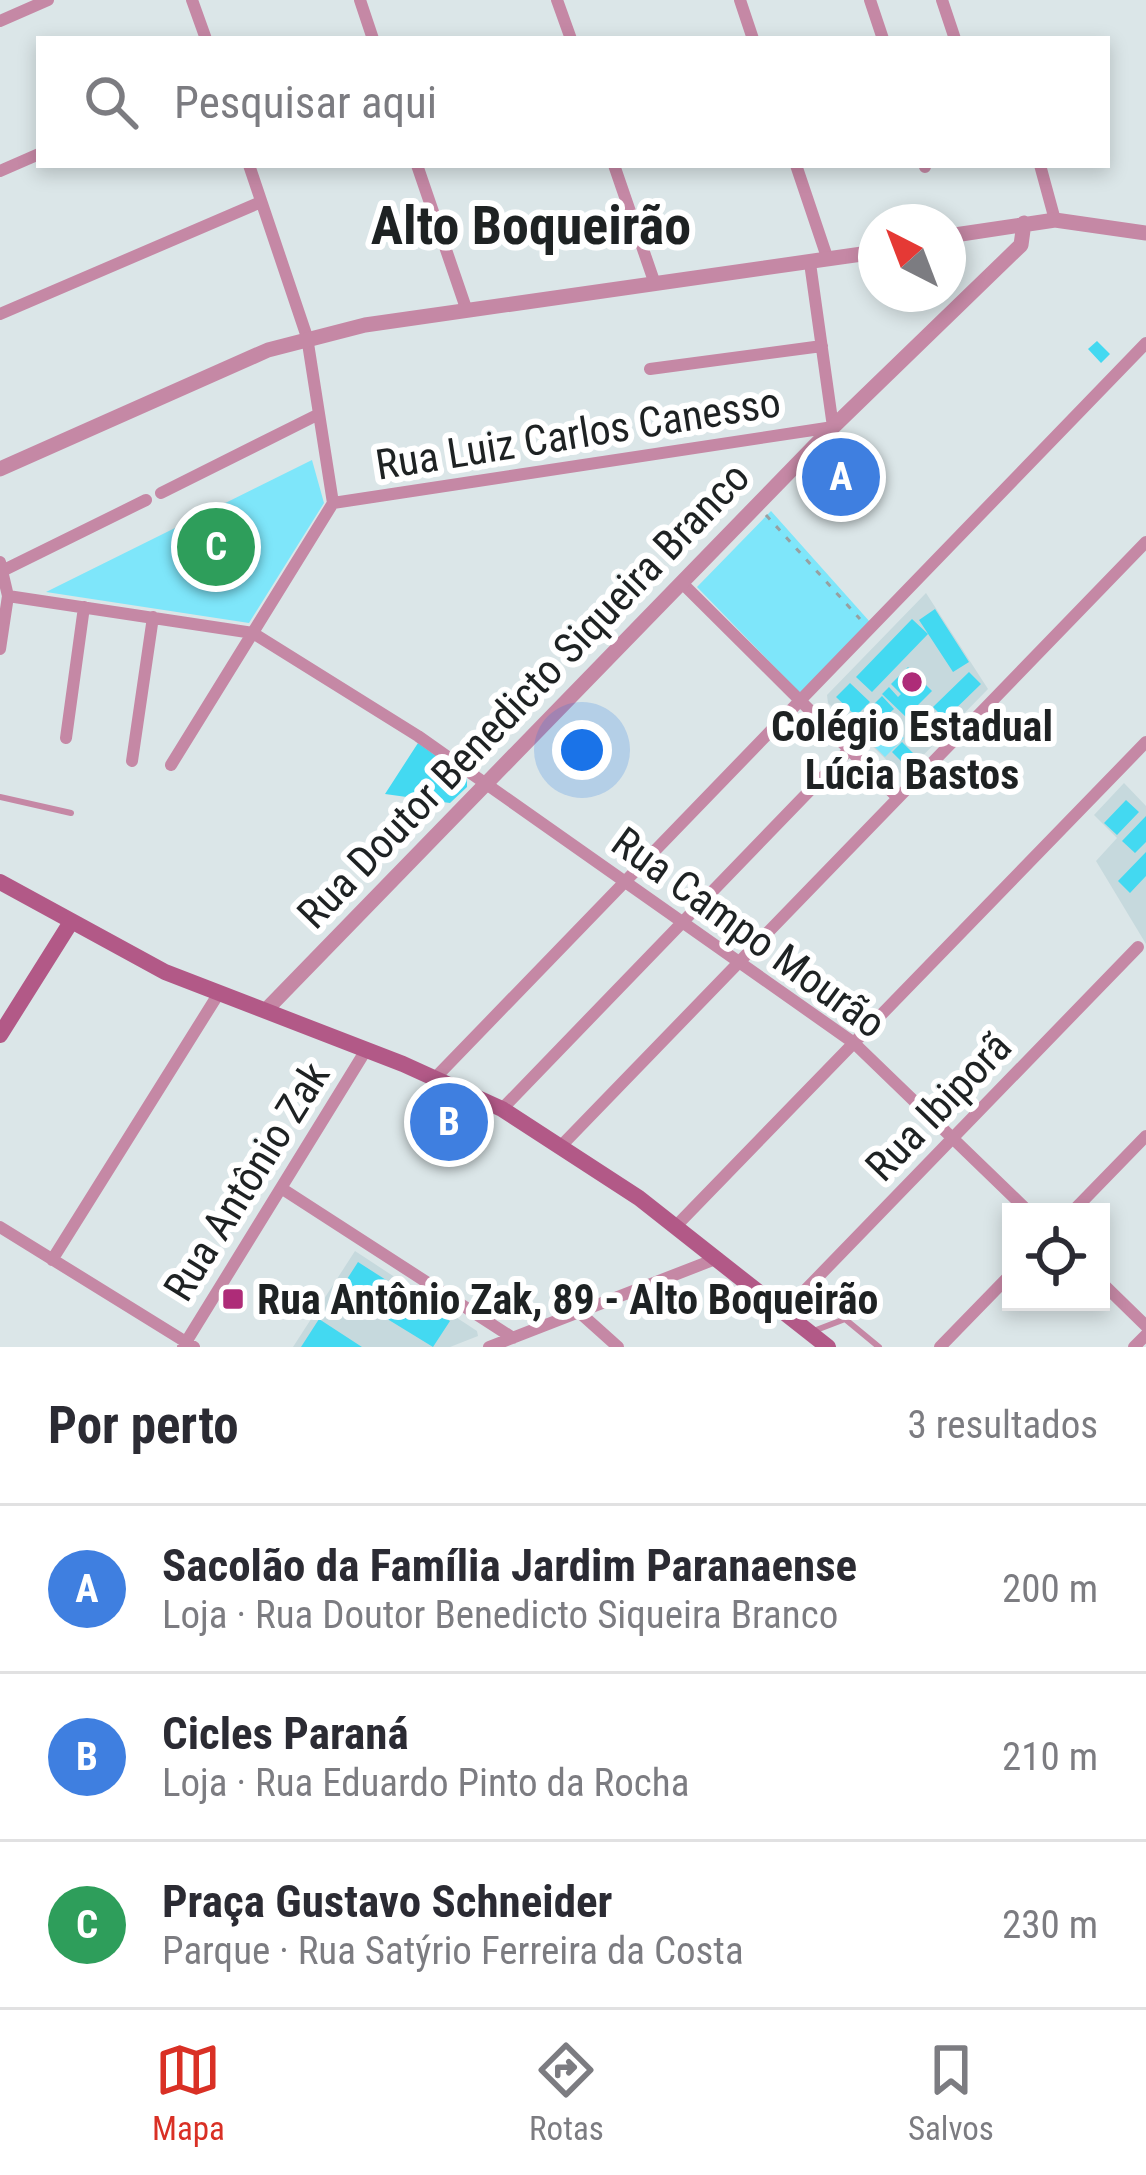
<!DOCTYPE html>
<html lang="pt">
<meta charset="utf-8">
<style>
body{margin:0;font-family:"Roboto Condensed",sans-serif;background:#f2f2f3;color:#2b2b33}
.controls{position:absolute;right:36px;bottom:36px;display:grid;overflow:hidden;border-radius:0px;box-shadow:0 6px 18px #0003}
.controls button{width:108px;height:108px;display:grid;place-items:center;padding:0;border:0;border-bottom:3px solid #e1e1e2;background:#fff;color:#2b2b33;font:60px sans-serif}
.compass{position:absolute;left:858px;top:204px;width:108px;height:108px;border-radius:50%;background:#fff;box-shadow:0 6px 18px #0003;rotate:318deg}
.you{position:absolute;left:582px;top:750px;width:42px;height:42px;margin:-30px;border:9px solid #fff;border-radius:50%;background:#1a73e8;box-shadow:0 0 0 18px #1a73e833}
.badge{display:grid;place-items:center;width:78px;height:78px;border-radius:50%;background:#d93025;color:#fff;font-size:39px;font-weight:700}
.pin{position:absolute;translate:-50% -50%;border:6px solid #fff;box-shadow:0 3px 12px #0006}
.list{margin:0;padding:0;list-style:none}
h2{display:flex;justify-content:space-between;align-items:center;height:156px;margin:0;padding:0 48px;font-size:51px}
h2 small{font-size:39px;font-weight:400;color:#7c7c81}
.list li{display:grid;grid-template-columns:78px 1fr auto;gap:36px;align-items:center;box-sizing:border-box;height:168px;padding:0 48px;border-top:3px solid #e1e1e2}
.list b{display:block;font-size:45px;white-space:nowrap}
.list p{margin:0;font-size:39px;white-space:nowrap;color:#7c7c81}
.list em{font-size:39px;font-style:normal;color:#7c7c81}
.icon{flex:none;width:66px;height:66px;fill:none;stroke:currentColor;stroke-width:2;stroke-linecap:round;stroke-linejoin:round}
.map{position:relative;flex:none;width:1146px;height:1347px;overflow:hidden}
.search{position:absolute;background:#fff;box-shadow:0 6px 18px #0003;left:36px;right:36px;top:36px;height:132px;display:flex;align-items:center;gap:30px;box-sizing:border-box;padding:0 42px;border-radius:0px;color:#7c7c81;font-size:45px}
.sheet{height:660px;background:#fff}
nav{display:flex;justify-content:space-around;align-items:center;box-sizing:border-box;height:168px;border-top:3px solid #e1e1e2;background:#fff;font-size:33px;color:#7c7c81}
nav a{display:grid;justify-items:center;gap:6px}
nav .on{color:#d93025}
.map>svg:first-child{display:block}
</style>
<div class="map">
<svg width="1146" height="1347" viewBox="0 0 1146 1347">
<rect width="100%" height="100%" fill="#dbe6e8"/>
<path fill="#c6d9dd" d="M926 593 988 689 903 776 828 703 827 695Z
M1124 783 1146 806V944L1096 861 1117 838 1094 815Z
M355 1251 477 1331 478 1336 450 1347H293Z"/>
<path fill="#7ee6fa" d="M312 460 324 503 249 623 46 592Z
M771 511 870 622 800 693 697 587Z
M872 707 904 738 885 757 853 725Z"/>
<path fill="#43d9f1" d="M1097 341 1110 354 1101 363 1088 349Z
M935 609 969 662 953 672 919 620Z
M912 619 928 634 872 692 856 677Z
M908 667 932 691 906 717 882 694 889 687 898 697 901 694 891 684Z
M969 672 981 684 945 719 933 707Z
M850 683 870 702 856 716 836 697Z
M882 696 894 709 885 717 873 705Z
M902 742 913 753 903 763 892 752Z
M418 743 467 778V787L450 803 385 794Z
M1126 800 1139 812 1117 835 1104 823Z
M1146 816V842L1135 853 1122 841Z
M1146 852V876L1130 893 1118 881Z
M358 1262 450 1321 433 1347 340 1290Z
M319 1319 362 1347H301Z"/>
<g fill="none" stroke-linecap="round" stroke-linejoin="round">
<path stroke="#97a0a1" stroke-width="3" stroke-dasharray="6 9" stroke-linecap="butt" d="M766 515 860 619"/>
<path stroke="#c588a5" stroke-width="6" d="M0 797 71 813
M811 1332 845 1319 879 1347"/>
<path stroke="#c588a5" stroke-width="12" d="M192 0 206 39
M360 0 373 39
M557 0 571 39
M740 0 753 39
M870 0 883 39
M942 0 955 39
M0 21 48 0
M417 165 467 311
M614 165 655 284
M796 165 828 260
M925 165V167
M1040 165 1055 220
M0 171 39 154
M0 314 261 202
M650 369 822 346
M161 493 319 414
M333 503 833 427 810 263
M0 562 8 596 0 649
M2 571 146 500
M682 583 898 798
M8 596 253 633 418 736 854 1043 1029 1212
M66 738 84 607
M132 761 153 617
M171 765 333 503 307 337 249 165
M435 1078 1146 343
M502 1109 848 751
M562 1145 1146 542
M281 1188 513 1338
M1072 1212 1146 1136
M677 1225 1146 742
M0 1227 194 1347
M52 1260 219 993
M1101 1282 1146 1326
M785 1311 1138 947
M579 1312 618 1347
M183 1347 366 1050
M489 1347 718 1258
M940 1347 1011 1274
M1134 1347 1146 1335"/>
<path stroke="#c588a5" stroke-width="15" d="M948 236 1055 220 1146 233
M0 469 268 350 365 325 876 252
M266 1010 833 427 1021 245 1024 223"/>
<path stroke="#b25987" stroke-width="16" d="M0 882 165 972 403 1064 502 1109 639 1198 828 1347
M0 1035 71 922"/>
</g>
<g fill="#ae2c78" stroke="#fff" stroke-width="4.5">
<circle cx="912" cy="682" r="12"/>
<rect x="221" y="1287" width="24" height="24" rx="6"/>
</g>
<g text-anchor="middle" stroke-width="12" stroke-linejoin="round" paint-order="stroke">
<g font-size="42" fill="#1e2223" stroke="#fff">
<text transform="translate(578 433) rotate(-9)" y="15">Rua Luiz Carlos Canesso</text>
<text transform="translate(523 695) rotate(-46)" y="15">Rua Doutor Benedicto Siqueira Branco</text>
<text transform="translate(749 932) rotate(36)" y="15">Rua Campo Mourão</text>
<text transform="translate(938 1106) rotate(-46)" y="15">Rua Ibiporã</text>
<text transform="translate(246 1181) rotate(-58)" y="15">Rua Antônio Zak</text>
</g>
<g font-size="42" font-weight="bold" fill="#1e2223" stroke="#fff">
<text x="912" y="741">Colégio Estadual<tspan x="912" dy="48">Lúcia Bastos</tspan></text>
<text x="257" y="1314" text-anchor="start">Rua Antônio Zak, 89 - Alto Boqueirão</text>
</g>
<g font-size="54" font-weight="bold" fill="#1e2223" stroke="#fff">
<text x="531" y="244">Alto Boqueirão</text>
</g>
</g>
</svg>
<div class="controls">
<button><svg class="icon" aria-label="locate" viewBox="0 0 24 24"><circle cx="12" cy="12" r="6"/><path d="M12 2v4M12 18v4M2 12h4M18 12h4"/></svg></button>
</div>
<svg class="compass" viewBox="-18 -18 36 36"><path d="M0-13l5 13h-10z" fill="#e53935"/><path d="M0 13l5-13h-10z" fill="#7c7c81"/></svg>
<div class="you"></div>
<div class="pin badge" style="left:841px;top:477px;background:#3f7fe0">A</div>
<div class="pin badge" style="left:449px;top:1122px;background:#3f7fe0">B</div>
<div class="pin badge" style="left:216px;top:547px;background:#2e9e5b">C</div>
<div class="search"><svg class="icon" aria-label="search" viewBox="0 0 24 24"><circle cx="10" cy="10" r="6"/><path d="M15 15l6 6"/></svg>Pesquisar aqui</div>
</div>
<section class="sheet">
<h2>Por perto<small>3 resultados</small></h2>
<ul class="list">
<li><span class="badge" style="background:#3f7fe0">A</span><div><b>Sacolão da Família Jardim Paranaense</b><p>Loja · Rua Doutor Benedicto Siqueira Branco</p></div><em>200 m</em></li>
<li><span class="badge" style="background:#3f7fe0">B</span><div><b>Cicles Paraná</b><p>Loja · Rua Eduardo Pinto da Rocha</p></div><em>210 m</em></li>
<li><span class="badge" style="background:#2e9e5b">C</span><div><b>Praça Gustavo Schneider</b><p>Parque · Rua Satýrio Ferreira da Costa</p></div><em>230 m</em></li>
</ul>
</section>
<nav>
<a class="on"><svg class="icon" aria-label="map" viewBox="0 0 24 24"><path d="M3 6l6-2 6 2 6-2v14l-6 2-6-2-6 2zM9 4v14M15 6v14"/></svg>Mapa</a>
<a><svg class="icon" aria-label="directions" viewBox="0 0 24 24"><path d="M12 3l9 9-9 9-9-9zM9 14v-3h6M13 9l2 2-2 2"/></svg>Rotas</a>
<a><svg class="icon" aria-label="saved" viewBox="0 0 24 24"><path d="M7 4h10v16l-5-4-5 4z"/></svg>Salvos</a>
</nav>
